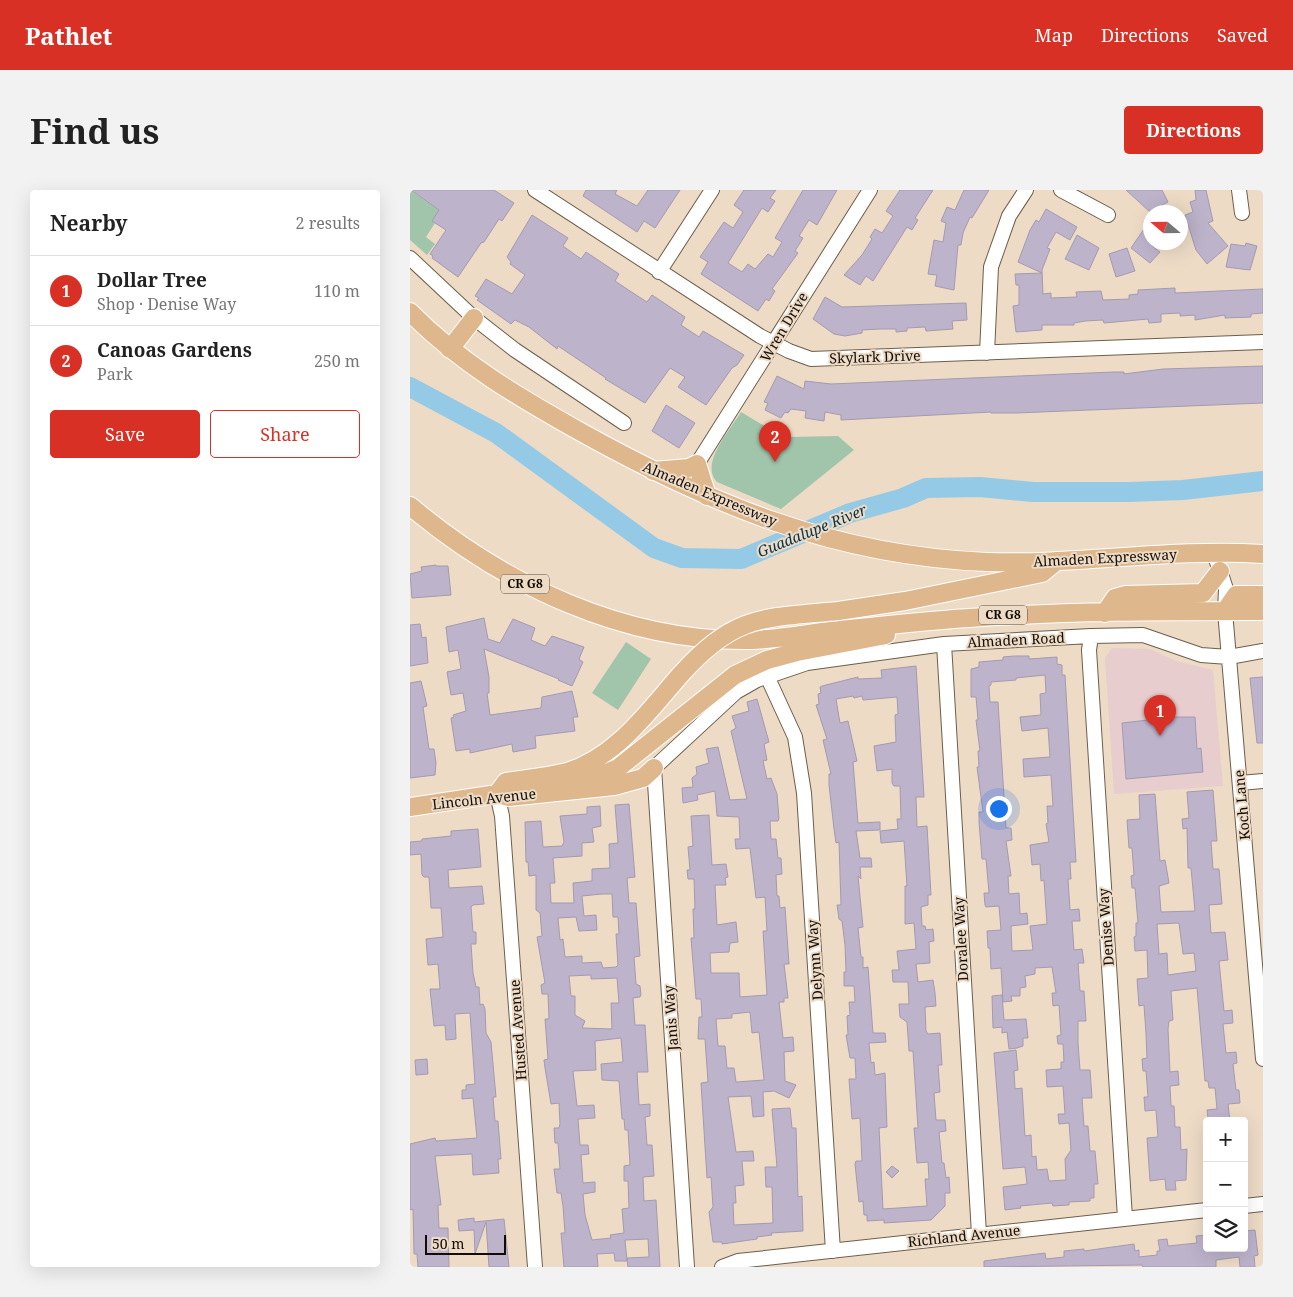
<!DOCTYPE html>
<meta charset="utf-8">
<style>
body{margin:0;font-family:"Noto Serif",serif;background:#f2f2f2;color:#222}
.controls{position:absolute;right:15px;bottom:15px;display:grid;overflow:hidden;border-radius:5px;box-shadow:0 5px 20px #0002}
.controls button{width:45px;height:45px;display:grid;place-items:center;padding:0;border:0;border-bottom:1px solid #e0e0e0;background:#fff;color:#222;font:25px sans-serif}
.compass{position:absolute;left:733px;top:15px;width:45px;height:45px;border-radius:50%;background:#fff;box-shadow:0 5px 20px #0002;rotate:290deg}
.scale{position:absolute;left:15px;bottom:12px;width:81px;box-sizing:border-box;padding-left:5px;border:2px solid #120c05;border-top:0;font-size:14px;line-height:18px;white-space:nowrap;color:#120c05;-webkit-text-stroke:4px #eddbc6;paint-order:stroke}
.you{position:absolute;left:588px;top:618px;width:18px;height:18px;margin:-12px;border:4px solid #fff;border-radius:50%;background:#1a73e8;box-shadow:0 0 0 8px #1a73e833}
.badge{display:grid;place-items:center;width:32px;height:32px;border-radius:50%;background:#d93025;color:#fff;font-size:16px;font-weight:700}
.pin{position:absolute;translate:-50% -41px;filter:drop-shadow(0 1px 2px #0008)}
.pin::after{content:'';position:absolute;top:26px;width:18px;height:15px;background:inherit;clip-path:polygon(0 0,100% 0,50% 100%)}
.list{margin:0;padding:0;list-style:none}
h2{display:flex;justify-content:space-between;align-items:center;height:65px;margin:0;padding:0 20px;font-size:21px}
h2 small{font-size:16px;font-weight:400;color:#767676}
.list li{display:grid;grid-template-columns:32px 1fr auto;gap:15px;align-items:center;box-sizing:border-box;height:70px;padding:0 20px;border-top:1px solid #e0e0e0}
.list b{display:block;font-size:19px;white-space:nowrap}
.list p{margin:0;font-size:16px;white-space:nowrap;color:#767676}
.list em{font-size:16px;font-style:normal;color:#767676}
.actions{display:flex;gap:10px;padding:15px 20px}
.actions a{flex:1;padding:11px 0;border:1px solid #d93025;border-radius:5px;text-align:center;font-size:18px;color:#d93025}
.actions .main{background:#d93025;color:#fff}
.icon{flex:none;width:28px;height:28px;fill:none;stroke:currentColor;stroke-width:2;stroke-linecap:round;stroke-linejoin:round}
.map{position:relative;flex:none;width:853px;height:1077px;overflow:hidden;border-radius:5px}
header{display:flex;align-items:center;gap:30px;box-sizing:border-box;height:70px;padding:0 25px;background:#d93025;color:#fff}
header strong{font-size:24px}
nav{display:flex;gap:28px;margin-inline-start:auto;font-size:18px}
.intro{display:flex;align-items:center;justify-content:space-between;box-sizing:border-box;height:120px;padding:0 30px}
h1{margin:0;font-size:35px}
.button{padding:12px 22px;border-radius:5px;background:#d93025;color:#fff;font-size:18px;font-weight:700}
main{display:flex;gap:30px;padding:0 30px}
aside{flex:1;background:#fff;border-radius:5px;box-shadow:0 5px 20px #0002}
.map>svg:first-child{display:block}
</style>
<header>
<strong>Pathlet</strong>
<nav><a>Map</a><a>Directions</a><a>Saved</a></nav>
</header>
<div class="intro"><h1>Find us</h1><a class="button">Directions</a></div>
<main>
<aside>
<h2>Nearby<small>2 results</small></h2>
<ul class="list">
<li><span class="badge">1</span><div><b>Dollar Tree</b><p>Shop · Denise Way</p></div><em>110 m</em></li>
<li><span class="badge">2</span><div><b>Canoas Gardens</b><p>Park</p></div><em>250 m</em></li>
</ul>
<div class="actions"><a class="main">Save</a><a>Share</a></div>
</aside>
<div class="map">
<svg width="853" height="1077" viewBox="0 0 853 1077">
<rect width="100%" height="100%" fill="#eddbc6"/>
<path fill="#e8cdce" d="M702 458 740 459 766 471 803 480 813 596 704 604 695 468Z"/>
<path fill="#a0c5ab" d="M0 0 29 20 22 31 25 33 16 47 25 54 17 65 0 50Z
M331 222 368 244 380 247 428 246 444 260 371 319 307 292C289 274 321 239 331 222Z
M216 452 241 469 208 520 182 503Z"/>
<g fill="none" stroke-linecap="round" stroke-linejoin="round">
<path stroke="#95cae6" stroke-width="20" d="M0 197 86 243 244 358 272 368 331 369 440 323 493 308 516 298 570 297 623 302H719L773 300 853 291"/>
</g>
<path fill="#bdb3cb" stroke="#a49ab0" fill-rule="evenodd" d="M1 0H84L104 13 92 31 89 29 74 52 71 53 48 87 22 68 23 66 20 64 36 40 22 31 29 20Z
M176 0H207L205 4 227 16 238 0H270L245 38 234 31 227 42 173 6Z
M334 0H366L360 8 365 11 358 22 352 18 318 73 332 82 338 74 345 79 358 64 363 67 372 52 365 48 393 0H427L407 35 399 30 389 46 393 48 385 61 388 63 362 99 365 101 359 111 356 109 348 121 291 84 298 72 290 67 314 32 323 38 333 22 324 15Z
M490 0H523L505 28 508 30 502 40 497 37 463 91 456 86 450 95 434 85 452 65 462 49 460 47 465 39 472 43 483 26 476 21Z
M554 0H579L562 28 560 27 553 43 551 55H548L544 100 525 96 527 85 518 84 524 50 533 52 536 33 531 31 537 17 545 20Z
M716 0H752L758 12 752 15 756 22H740Z
M785 0H796L803 31 798 33 818 56 797 74 786 60 775 25 783 22 780 12 786 10Z
M636 19 667 37 660 50 646 42 637 58 640 59 632 80 633 104 641 103V108L667 107 666 102 691 101 693 110 719 109V105L728 104V100L765 98V103L853 99V123L841 124V127L815 128V125L785 130V125L770 126V123L751 124V132L739 133 738 129 694 133 693 130 675 131 664 133V135H632V140L606 142 603 116 609 115V95H606L605 84 632 83 608 72 620 40 626 30 629 32Z
M122 25 158 48 153 56 171 69 176 62 209 84 205 91 220 101 237 112 242 105 275 127 271 135 289 147 293 141 334 165 327 175 322 178 296 215 268 197 275 187 260 178 235 213 195 189 196 188 148 156 147 159 119 137 105 130 101 134 67 110 69 108 65 106 76 89 102 104 115 85 100 74 101 72 97 67Z
M740 30V52H746L743 57 750 62 740 73 721 58Z
M667 45 689 58 679 80 655 69Z
M836 53 847 56 840 80 816 77 821 54 835 56Z
M717 58 725 81 706 87 699 64Z
M415 107 432 117 556 113 557 130 542 131 543 139 516 141 515 137 497 138V141L486 142V139H470L452 140V143L435 146 424 144 403 129Z
M853 176V213L606 223H581V222L431 230V225L415 222 414 231 395 228 396 221 381 219 378 223 375 222 371 228 355 220 358 213 354 212 367 186 394 199 395 191 421 194 703 182H714V184L753 179Z
M256 215 285 233 269 258 242 241Z
M26 375V376H38L41 405 2 408 0 384 12 381 11 377Z
M74 428 78 449 90 453 103 429 125 438 121 450 135 456 142 446 174 457 169 469 173 472 162 496 148 490 149 489 74 459 79 487V503H77L80 525 131 518 132 507 162 501 168 527H163L165 541 125 546 126 558 103 562 102 554 60 563V559L46 561 41 528 44 527 43 525 56 521 53 503 41 505 37 482 51 479 48 460 39 462 36 437Z
M10 434 12 448 16 447 18 473 0 476V435Z
M604 466H619V469L647 467V474L652 475V485H655L666 672H660L661 689H658L660 720 669 719 670 731H662L664 760 672 759 674 773H668L670 801H674L676 831H668V853L670 880H680L682 908H672L674 936H678L680 961H685L688 994H684V1008H680V1011L659 1012V1015L643 1016 642 1013 610 1016 611 1018 595 1020 593 997 617 994 615 977 593 979 584 863 606 860 608 880 604 881 605 899 612 898 615 946 621 945 622 967 626 966 627 980 637 979 639 991 656 990 655 969 661 960 659 933 649 934 648 924H655L653 896 637 897 636 880 651 879V872H654L653 854H648L647 846 651 845 649 815 643 816 642 803H646L642 777 625 778V784L615 786 616 797 610 798V806H601L602 811 593 812 591 778 581 779 580 758H578L577 741 591 740 589 716 576 717 575 715 574 703H579L576 669H572L569 632V622H573L567 577H569L568 561H570L566 530H568L566 507H561V479L569 477V472L593 470V467ZM635 485 636 503 630 504 631 525 610 527 612 541 638 538 640 567 613 569 614 587 641 585 643 616H637L638 633 636 634 639 652 620 655 622 675 630 674 631 691 634 690 637 734 620 736 623 760 602 761 601 736 618 734 617 723 610 724 609 703 599 704 598 686H601L596 651 602 650 601 638H596L588 512H580L579 496 581 495V492L606 490V488Z
M506 476 514 607H506L507 637 517 636 521 705H518V715L511 717 512 736H515L516 740 523 739 524 751 519 752 520 773 506 774 508 792 523 790 525 803 526 816 515 817 516 841 518 844 530 843 532 875H528L530 902 524 903 526 930H535L536 941 529 942 532 973H534L536 988 539 987 540 1003H535V1016L521 1030 474 1033V1030L457 1031V1025H454L453 1011 449 1012 445 974 446 971H452L450 928 442 929 439 889H446L445 868H440L436 845H438L437 826 440 825 439 812H445L444 796H434V782H436L435 755 432 731 429 729 427 715H431L429 652 426 653 424 639 419 595V584H421L413 550 417 549 406 515 409 514 408 504 411 503 410 497 412 496 448 487V489L472 488 471 480ZM443 506 444 508 452 506 453 510 487 507 488 524 485 525 486 552 464 556 467 581 482 579V593L484 596H490L491 629H487L488 639 470 641 471 653 494 651 497 696H495V734L504 733 506 759 487 761 489 780H482L483 792H498L499 814H489L490 827 497 832 499 861H503L508 938H504L507 973 518 972 519 989H515L517 1016 473 1019 469 938 477 937 475 883 465 885 464 872 461 873 459 853 476 852 475 843H463L458 777 453 778V767H451L448 738 453 737 448 686 451 689 450 677H462L461 668H450L446 641 470 640V632L448 633 443 572 447 571 438 531 430 533 426 509Z
M853 487V553H847L840 488Z
M11 491 17 516 13 517 19 559H24L26 573 25 585 0 588V493Z
M347 509 359 552 354 554 357 570 353 571 357 589 361 588 367 604 369 628 368 631H360L361 649H366L368 668H371L372 684 366 685 367 706H369L370 718 375 717 379 774H374L378 808H374V812H369L373 848 383 847 384 861 374 862 375 891 386 895 379 908 364 901 353 902 354 926 343 927 341 906 318 907 326 962 343 961 344 971H332L334 995 325 996 326 1013H323L324 1035 363 1033 362 997H356L355 977H367L362 919 380 918 382 938H386L388 1007 392 1006 393 1041 361 1043 362 1045 347 1047V1049L312 1054V1052H303L299 1022 303 1017 301 987 297 988 291 893 298 892 295 849H288L289 827H292L291 809H286L281 748H284L283 719H285L284 689H278L277 680H280L278 657 283 656 281 626 299 625 302 675 316 674 318 687 315 688 316 695H305L307 735 326 732 328 752 320 753 319 762 300 763 301 783H329L330 807 357 805 353 741H357L355 707 346 708 340 658 326 659 325 649H330L329 627 307 626 305 601 287 605 288 610 273 613 272 598 283 597 282 588 287 584 286 577 299 573 296 559 308 557 320 610 337 609 321 541 326 538 322 526 339 521 337 512ZM340 822 342 843 349 842 354 890 326 892 324 878H317L315 856H308L306 829 322 828V824Z
M764 527H785L787 559 791 558 793 582 716 589 712 533Z
M803 600 807 651H801L803 679H809L812 714 799 715 801 743 815 742 818 770 809 771 814 821 822 820 823 833 813 834 816 863 826 862 827 873 823 874 826 900H829L830 913 818 914 820 931H800L798 928 797 920 807 919 805 898H799L798 891H795L787 798 761 801 763 830 759 831 758 839 760 882 768 881 769 895 760 896 761 916H764L765 937H770L771 960 777 959 776 990 765 991 766 1000H756L755 989 740 991 737 948 748 947 746 920 735 921 734 907H738L736 881H733L732 869 737 868 736 844 734 815 729 816 727 789 738 788 737 760 725 761 724 747 726 746V733H728L725 698H722L721 686 724 685 722 658H719L717 630 730 629 729 605 745 604 750 671 755 670 759 693 749 696 751 722 785 721 781 678H778L777 638 773 639 772 629 779 628 777 602ZM769 733 773 764 784 763 786 781 758 785 757 763 749 764 747 734Z
M219 614 225 687 217 688 219 713H226L230 766 224 767 226 794 230 796 231 805 230 807 223 808 225 835H235L238 882H227L229 915 240 914V926L235 927 237 955H242L244 986 233 987 234 1011 246 1010 250 1077H218L217 1068 239 1067 238 1049 215 1050 217 1071H205L204 1063 187 1064 188 1077H154L151 1043H155L153 1016 151 1003H147L144 979H150L148 953H145L144 938H149L150 934 149 913 141 914 135 878 134 870 138 869 135 829H139L138 804H132L131 795 135 793 127 747 132 746 130 723 126 720V685L119 686 118 672H116L115 632 131 631 133 657 152 656 154 652 150 626 177 624V617L190 616 191 636 182 638 184 652 172 653V666L143 668 145 693H140L141 713H164L163 693 182 691V679L200 678 199 654 208 653 205 615ZM192 704H202L203 727H208L209 744H206L208 775 206 777 193 778 191 772 172 773V766L155 767 153 749 150 750 148 728 166 727 169 741 187 740 186 725 174 726 172 706ZM181 785V789L207 788 209 813H201L202 839 172 838 175 831 165 825V806H161L159 786ZM211 848 213 872 191 874 192 890 209 891 212 929H214L215 940H218L220 975 214 976V991H218L219 1018 212 1019 214 1043 200 1045 201 1048 182 1050 175 1025 173 1004 185 1002V992L173 993 171 965 179 964 178 955H170L168 929 185 928 184 915 167 916 163 881 186 880 185 851Z
M68 639 71 677 38 680 39 698 72 696 74 714 63 715 61 717 63 742H66V754H61L63 783 66 797H69L70 815 73 814 75 819 76 843 81 852 86 907H83L85 931H88L91 969H88L89 983 63 985 62 964 25 966 31 1015H28L29 1038H38L39 1077H8L7 1064H4L3 1019 0 1020V954L25 948 26 951 67 948 63 908 52 909V900H56V895L65 894 60 823 45 824 46 849 36 850 35 835 24 836 20 799H30L28 774 18 775 16 749 33 747 31 718H21L19 687H14L12 685 11 664 0 665V652L12 651V649L41 646V641Z
M592 805 594 830 616 829 618 848H613V856L607 858 599 859 597 842 592 843V837L583 838 582 806Z
M17 869 18 884 6 885 5 870Z
M482 976 489 981 482 988 476 982Z
M64 1028V1032L94 1029 99 1077H79L76 1032 65 1064 64 1040 49 1041 48 1030Z
M845 1040 848 1065 844 1066 845 1077H830L829 1067 806 1070V1077H733L732 1075 574 1077V1071L635 1063 636 1069 654 1067V1061L674 1059V1061L724 1054 725 1061 729 1060V1067L747 1065V1061H750L748 1050 757 1049 758 1056 787 1053 786 1046 797 1045V1058H834V1041Z"/>
<g fill="none" stroke-linecap="round" stroke-linejoin="round">
<defs>
<path id="minor" d="M125 0 350 146 379 161 401 169 853 152
M651 0 698 25
M829 0 832 23
M0 68 64 128 105 160 214 233
M249 82 302 0
M577 163 581 77 599 26 616 0
M287 274 460 0
M804 363 816 399 815 421 853 869
M681 446 679 460 715 1028
M534 454 569 1044
M357 486 385 547 394 603 423 1061
M830 593 853 591
M87 604 92 626 125 1077
M834 1016 853 1014
M277 1077 244 578 326 502 347 490 397 473 534 454 681 446 733 445 791 465 819 467 853 461
M312 1077 328 1071 797 1020"/>
<path id="major" d="M0 122C49 172 108 207 169 241 300 314 424 366 577 372 669 375 761 358 853 364
M40 159 64 128
M243 281 279 278 287 274 297 306
M0 316C94 395 216 453 342 450 368 449 395 444 421 441 467 436 513 431 559 428 656 421 755 421 853 421
M428 421 495 411 632 383 643 374
M815 421 826 405H853
M695 423 705 408 716 405 793 403 810 381
M148 601 177 592 208 578 325 485 357 470 387 462 476 445
M87 604 96 592C116 589 137 587 157 582 207 567 239 520 272 483
M0 617 87 604 99 607 204 596 233 588 244 578"/>
</defs>
<use href="#minor" stroke="#6d5e4b" stroke-width="16"/>
<use href="#major" stroke="#fff" stroke-width="20"/>
<use href="#minor" stroke="#fff" stroke-width="14"/>
<use href="#major" stroke="#dfb78c" stroke-width="18"/>
<defs>
<path id="major-bridge" d="M272 483C325 424 354 428 428 421"/>
</defs>
<use href="#major-bridge" stroke="#fff" stroke-width="20" stroke-linecap="butt"/>
<use href="#major-bridge" stroke="#dfb78c" stroke-width="18"/>
</g>
<g text-anchor="middle" stroke-width="4" stroke-linejoin="round" paint-order="stroke">
<g fill="#eddbc6" stroke="#544a3f" stroke-width="1">
<rect x="91" y="384.5" width="48" height="19" rx="4"/>
<rect x="569" y="415.5" width="48" height="19" rx="4"/>
</g>
<g font-size="12" font-weight="bold" fill="#120c05">
<text x="115" y="398">CR G8</text>
<text x="593" y="429">CR G8</text>
</g>
<g font-size="14" fill="#120c05" stroke="#eddbc6">
<text transform="translate(374 137) rotate(-59)" y="5">Wren Drive</text>
<text transform="translate(465 167) rotate(-2)" y="5">Skylark Drive</text>
<text transform="translate(300 304) rotate(23)" y="5">Almaden Expressway</text>
<text transform="translate(695 368) rotate(-3)" y="5">Almaden Expressway</text>
<text transform="translate(606 450) rotate(-3)" y="5">Almaden Road</text>
<text transform="translate(74 609) rotate(-6)" y="5">Lincoln Avenue</text>
<text transform="translate(832 615) rotate(-95)" y="5">Koch Lane</text>
<text transform="translate(696 737) rotate(-94)" y="5">Denise Way</text>
<text transform="translate(551 749) rotate(-93)" y="5">Doralee Way</text>
<text transform="translate(405 770) rotate(-94)" y="5">Delynn Way</text>
<text transform="translate(261 828) rotate(-94)" y="5">Janis Way</text>
<text transform="translate(108 840) rotate(-94)" y="5">Husted Avenue</text>
<text transform="translate(554 1046) rotate(-6)" y="5">Richland Avenue</text>
</g>
<g font-size="15" font-style="italic" fill="#053448" stroke="#eddbc6">
<text transform="translate(402 341) rotate(-22)" y="5">Guadalupe River</text>
</g>
</g>
</svg>
<div class="controls">
<button>+</button>
<button>−</button>
<button><svg class="icon" aria-label="layers" viewBox="0 0 24 24"><path d="M12 4l9 5-9 5-9-5zM3 14l9 5 9-5"/></svg></button>
</div>
<svg class="compass" viewBox="-18 -18 36 36"><path d="M0-13l5 13h-10z" fill="#e53935"/><path d="M0 13l5-13h-10z" fill="#767676"/></svg>
<div class="scale">50 m</div>
<div class="you"></div>
<div class="pin badge" style="left:750px;top:546px">1</div>
<div class="pin badge" style="left:365px;top:272px">2</div>
</div>
</main>
